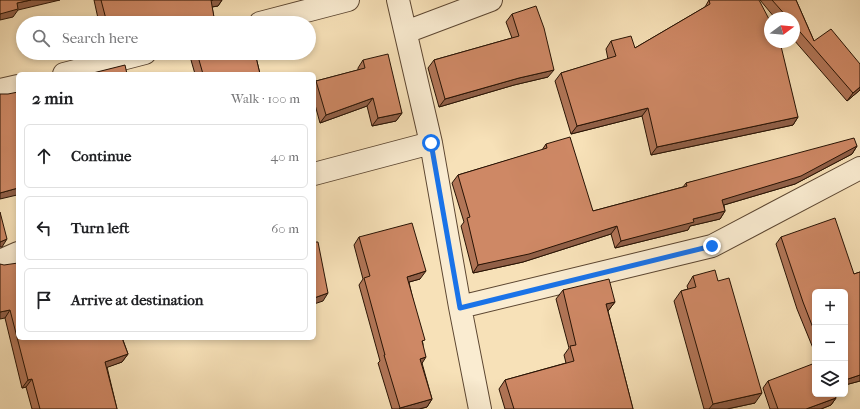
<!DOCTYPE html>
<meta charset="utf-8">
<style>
body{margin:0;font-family:"IM FELL French Canon",serif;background:#f6f6f6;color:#202124}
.controls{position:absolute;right:12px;bottom:12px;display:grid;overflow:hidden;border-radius:6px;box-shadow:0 2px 6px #0003}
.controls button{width:36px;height:36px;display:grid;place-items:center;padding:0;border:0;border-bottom:1px solid #e0e0e0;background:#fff;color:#202124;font:20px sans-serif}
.compass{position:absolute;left:764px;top:12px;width:36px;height:36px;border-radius:50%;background:#fff;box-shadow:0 2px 6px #0003;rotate:74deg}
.stop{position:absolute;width:12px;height:12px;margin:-9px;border:3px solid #1a73e8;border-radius:50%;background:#fff}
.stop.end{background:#1a73e8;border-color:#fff;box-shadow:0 1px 4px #0008}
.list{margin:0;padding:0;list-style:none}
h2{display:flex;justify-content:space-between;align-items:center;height:52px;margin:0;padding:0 16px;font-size:17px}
h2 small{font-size:13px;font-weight:400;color:#757577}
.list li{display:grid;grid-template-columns:26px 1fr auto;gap:12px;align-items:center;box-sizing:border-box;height:64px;margin:0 8px 8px;padding:0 8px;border:1px solid #e0e0e0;border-radius:6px}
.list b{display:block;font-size:15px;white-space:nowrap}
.list em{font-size:13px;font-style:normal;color:#757577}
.icon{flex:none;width:22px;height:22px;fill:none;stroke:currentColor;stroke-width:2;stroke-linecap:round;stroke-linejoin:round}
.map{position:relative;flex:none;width:860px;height:409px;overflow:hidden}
.search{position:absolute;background:#fff;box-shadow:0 2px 6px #0003;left:16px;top:16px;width:300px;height:44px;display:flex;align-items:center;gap:10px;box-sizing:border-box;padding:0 14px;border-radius:22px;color:#757577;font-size:15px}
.panel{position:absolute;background:#fff;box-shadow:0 2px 6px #0003;left:16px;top:72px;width:300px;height:268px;border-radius:6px}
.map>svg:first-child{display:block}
</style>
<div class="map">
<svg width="860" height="409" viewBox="0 0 860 409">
<rect width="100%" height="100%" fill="#f7e1b8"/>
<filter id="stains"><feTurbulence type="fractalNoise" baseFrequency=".005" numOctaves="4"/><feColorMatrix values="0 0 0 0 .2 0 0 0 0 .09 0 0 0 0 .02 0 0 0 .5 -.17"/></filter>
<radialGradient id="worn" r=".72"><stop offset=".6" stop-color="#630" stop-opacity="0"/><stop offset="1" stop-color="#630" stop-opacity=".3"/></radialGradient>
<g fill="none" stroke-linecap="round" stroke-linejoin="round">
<defs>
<path id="minor" d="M398 0 431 143 460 307 480 409
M260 23 348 0
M406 32 491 0
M64 74 145 53
M0 90 18 86
M314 174 431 143
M0 261 18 253
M460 307 712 246 860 168"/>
</defs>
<use href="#minor" stroke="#5c4631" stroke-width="24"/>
<use href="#minor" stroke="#faecd1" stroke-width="22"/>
</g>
<path fill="#b17557" stroke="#281304" d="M94 0H222L218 6 212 7 215 23H99Z
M709 0 798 117 793 125 651 155 642 116 571 134 555 81 561 73 608 59 606 49 611 41 635 48 705 7Z
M760 0H796L814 41 860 90 847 101 794 40V18H775Z
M512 14 548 77 514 85 439 107 428 68 434 60 512 38 506 22Z
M189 53H255L260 74H195Z
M363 60 402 113 396 121 372 126 367 106 320 123 314 101V84L316 81 358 70V68Z
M546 144 593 211 683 187 686 183 857 146 852 154 795 184 724 205 725 211 720 219 690 226 688 230 615 248 611 234 523 262 473 273 461 226 464 222 452 183 458 175 542 150Z
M359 237 420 279 409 282 423 344 422 363 432 399 427 407 419 409H392L378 363 380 361 359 285 363 279 354 245Z
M781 237 854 274 860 272V381L845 385V292H815V353L797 309 776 244Z
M0 264 18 338H125L123 340 128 354 122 362 107 367 117 409H32L26 387 22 388 5 318Z
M693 276 755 403 727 409H704L674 301 681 291 688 289 687 286Z
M563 290 615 302 608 311 633 409H505L499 389 505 380 566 363 564 355 569 348 556 299Z
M768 381 836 398 831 405 821 409H770L763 388Z"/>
<path fill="#905f47" stroke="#281304" d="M31 0H60L18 10 13 17 0 20V14L17 3Z
M211 0H222L218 6 205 8Z
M187 17 183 23H167L169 21Z
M168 18 165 23H140Z
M554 70 548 77 514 85 439 107 445 99 519 78Z
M860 87V90L847 101 853 93Z
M373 98 367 106 320 123 326 115Z
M648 108 642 116 571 134 577 126Z
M402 113 396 121 372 126 378 118Z
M798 117 793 125 651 155 657 147Z
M857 146 852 154 795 184 717 207 722 200Z
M18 188V193L17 195 0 199V193Z
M725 211 720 219 690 226 688 230 615 248 621 241 693 219Z
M617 226 611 234 523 262 473 273 478 265Z
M7 239 2 247H0V242Z
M426 271 420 279 402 284 407 277Z
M328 293 323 301 314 304V298Z
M615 302 608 311 599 313 606 304Z
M10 310 5 318 0 319V312Z
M128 354 122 362 100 370 105 362Z
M426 357 421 365 420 359Z
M860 375V381L845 385V380Z
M32 379 26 387 22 388 28 380Z
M762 393 755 403 727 409H709L713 404Z
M836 398 831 405 821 409H806Z
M432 399 427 407 419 409H399L400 408Z"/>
<path fill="#ce8865" stroke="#281304" d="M0 0H31L17 3 18 9 0 14Z
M101 0H213H211L215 23H189L187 17 169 21 168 18 140 23H107Z
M709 0H759L770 21V42H780L798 117 657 147 648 108 577 126 561 73 616 56 611 41 631 36 635 48 710 4Z
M772 0H796L814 41 831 29 860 64V87L853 93 794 25V18H788Z
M536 6 544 28 554 70 519 78 445 99 434 60 519 36 512 14Z
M197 53H255L260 74H203Z
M388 54 402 113 378 118 373 98 326 115 316 81 365 68 363 60Z
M125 65 127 74H89Z
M18 92V188L0 193V94H8Z
M570 137 593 211 687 186 686 183 854 138 857 146 801 176 722 200 725 211 693 219 694 222 621 241 617 226 529 254 478 265 467 218 470 217 458 175 547 148 546 144Z
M0 212 7 239 0 242Z
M835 218 854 274 860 272V375L845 380V292H815V333L803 302 781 237Z
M412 223 426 271 407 277 425 340 422 341 426 357 420 359 432 399 400 408 384 355H385L364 278 370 276 359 237Z
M314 242H318L328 293 314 298Z
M18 263V338H122L128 354 105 362 117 409H40L32 379 28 380 10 310 0 312V264L4 265Z
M715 270 718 281 729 278 762 393 713 404 681 291 696 287 693 276Z
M609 279 615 302 606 304 633 409H514L505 380 574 361 570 346 576 345 563 290Z
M815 363V394H835L836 398 806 409H778L768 381Z"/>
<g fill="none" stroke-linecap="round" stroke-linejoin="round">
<path stroke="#1a73e8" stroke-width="5" d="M431 143 460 308 712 246"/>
</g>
<rect width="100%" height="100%" filter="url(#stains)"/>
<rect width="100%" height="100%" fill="url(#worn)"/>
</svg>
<div class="controls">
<button>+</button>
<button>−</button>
<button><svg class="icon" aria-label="layers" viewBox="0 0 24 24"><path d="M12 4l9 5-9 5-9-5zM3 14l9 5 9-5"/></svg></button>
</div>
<svg class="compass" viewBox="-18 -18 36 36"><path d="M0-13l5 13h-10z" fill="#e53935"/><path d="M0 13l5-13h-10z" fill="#757577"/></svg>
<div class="stop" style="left:431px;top:143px"></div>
<div class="stop end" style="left:712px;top:246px"></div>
<div class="search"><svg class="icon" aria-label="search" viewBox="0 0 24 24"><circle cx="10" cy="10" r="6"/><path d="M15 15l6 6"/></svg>Search here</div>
<section class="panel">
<h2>2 min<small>Walk · 100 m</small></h2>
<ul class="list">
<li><svg class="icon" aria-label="ahead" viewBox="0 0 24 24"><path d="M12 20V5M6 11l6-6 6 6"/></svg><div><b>Continue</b></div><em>40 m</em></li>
<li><svg class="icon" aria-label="left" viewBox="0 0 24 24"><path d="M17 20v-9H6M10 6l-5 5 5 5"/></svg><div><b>Turn left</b></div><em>60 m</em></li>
<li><svg class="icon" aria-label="arrive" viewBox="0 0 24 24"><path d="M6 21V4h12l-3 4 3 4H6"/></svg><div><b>Arrive at destination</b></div></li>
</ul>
</section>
</div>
